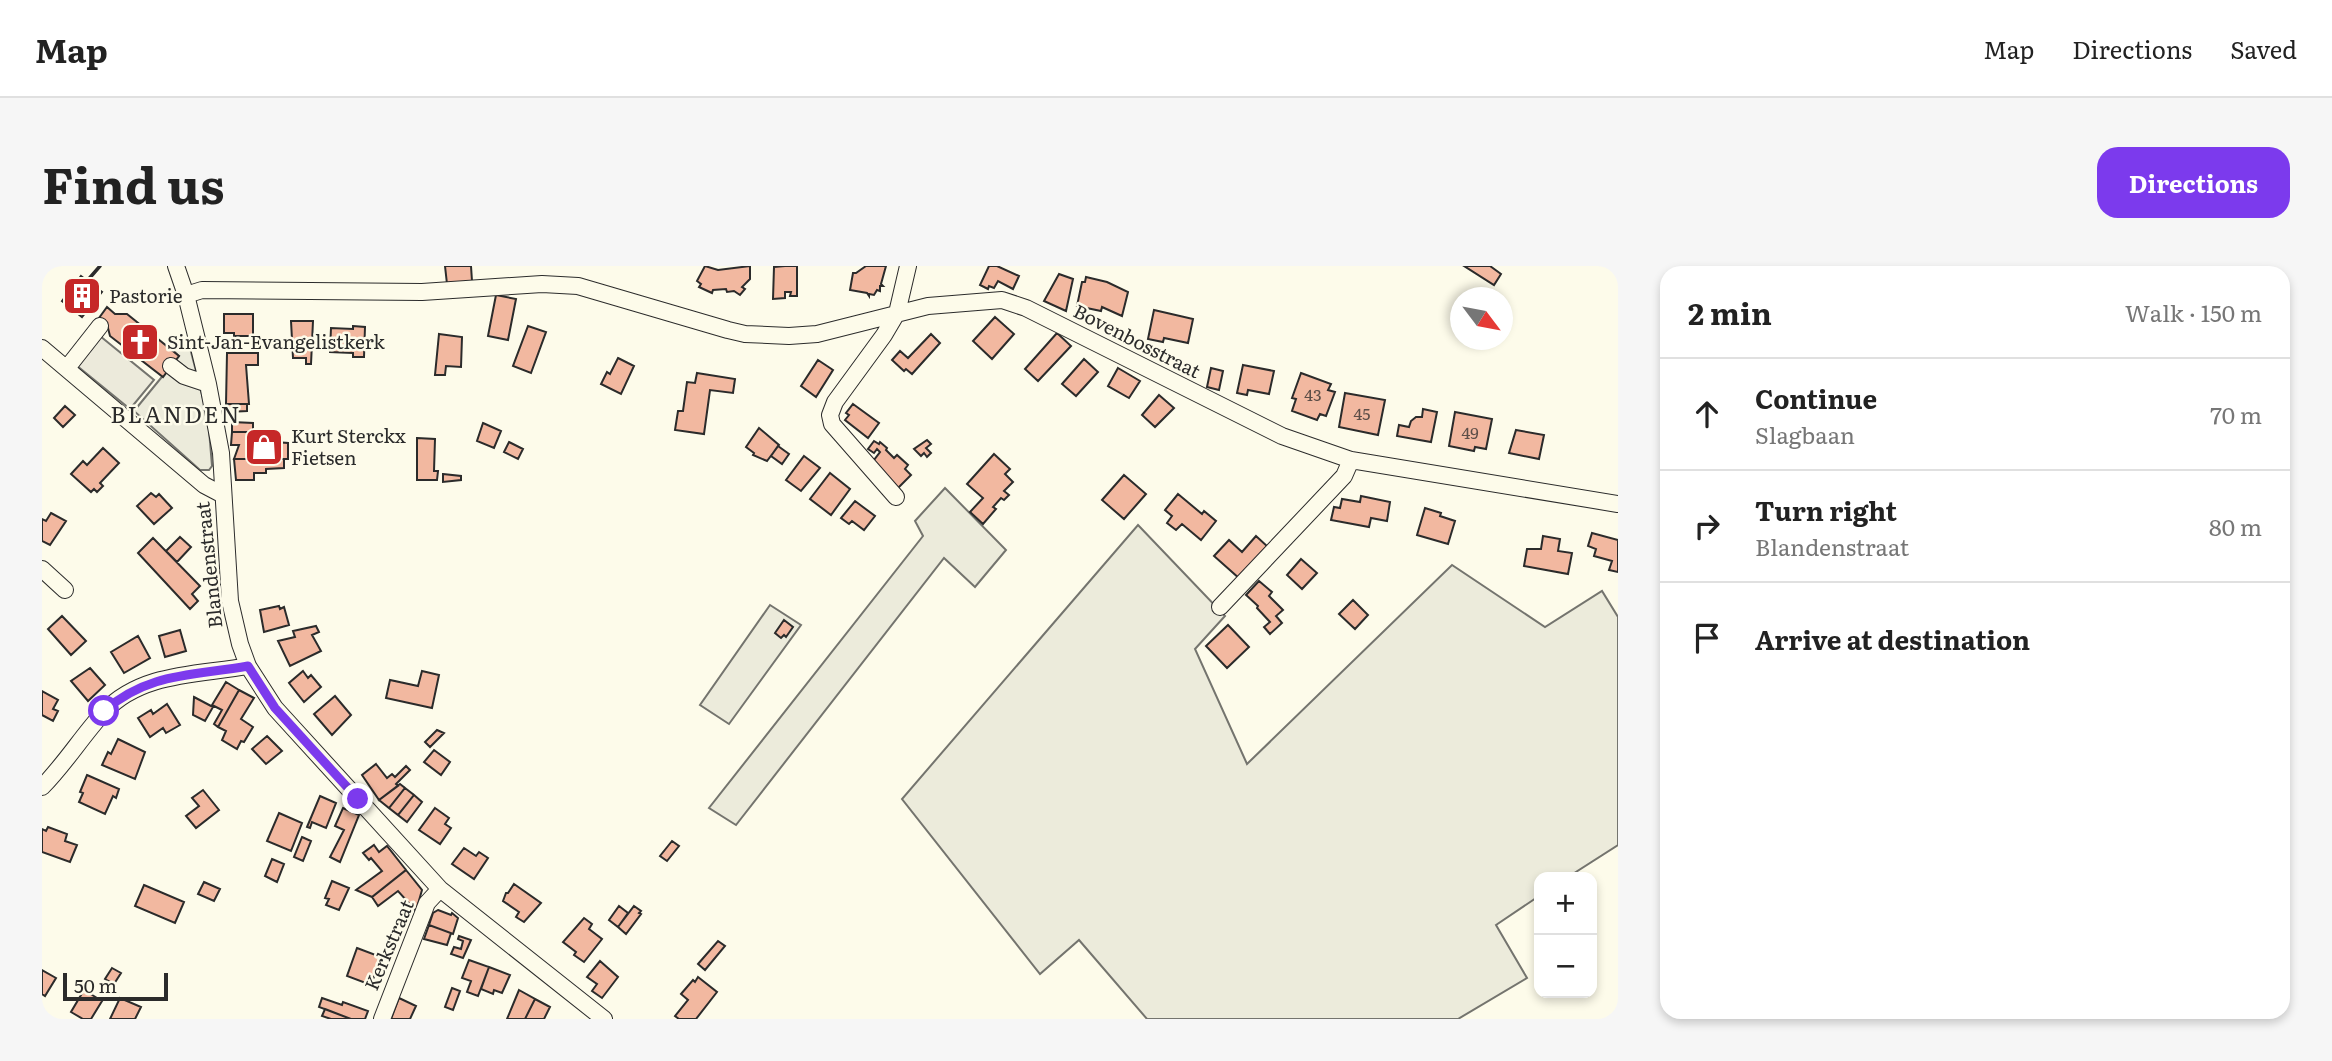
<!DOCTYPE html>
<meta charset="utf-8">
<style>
body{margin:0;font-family:Literata,serif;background:#f6f6f6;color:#222}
.controls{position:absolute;right:21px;bottom:21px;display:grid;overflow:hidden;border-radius:14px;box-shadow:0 4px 10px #0003}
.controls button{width:63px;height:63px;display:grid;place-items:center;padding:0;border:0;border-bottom:2px solid #e0e0e0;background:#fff;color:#222;font:35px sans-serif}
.compass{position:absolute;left:1408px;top:21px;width:63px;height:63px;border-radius:50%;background:#fff;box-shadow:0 4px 10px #0003;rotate:122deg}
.scale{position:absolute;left:21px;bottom:18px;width:105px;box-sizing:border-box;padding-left:7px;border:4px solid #2b2b2b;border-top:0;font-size:19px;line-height:24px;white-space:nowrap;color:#2b2b2b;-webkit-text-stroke:5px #fdfbea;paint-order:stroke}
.stop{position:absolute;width:21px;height:21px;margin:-16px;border:5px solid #7c3aed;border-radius:50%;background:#fff}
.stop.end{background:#7c3aed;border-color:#fff;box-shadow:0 2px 7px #0008}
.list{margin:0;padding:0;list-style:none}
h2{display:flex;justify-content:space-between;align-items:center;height:91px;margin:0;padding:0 28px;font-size:30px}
h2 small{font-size:23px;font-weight:400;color:#767676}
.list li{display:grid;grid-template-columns:46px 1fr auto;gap:21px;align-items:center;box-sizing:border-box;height:112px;padding:0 28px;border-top:2px solid #e0e0e0}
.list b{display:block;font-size:26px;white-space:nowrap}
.list p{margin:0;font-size:23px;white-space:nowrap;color:#767676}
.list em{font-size:23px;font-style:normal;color:#767676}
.icon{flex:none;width:38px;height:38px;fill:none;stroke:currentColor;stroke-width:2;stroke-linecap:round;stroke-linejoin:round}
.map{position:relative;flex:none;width:1576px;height:753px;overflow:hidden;border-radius:21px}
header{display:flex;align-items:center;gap:42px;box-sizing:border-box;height:98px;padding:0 35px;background:#fff;border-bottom:2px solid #e0e0e0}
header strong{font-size:33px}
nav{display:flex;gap:38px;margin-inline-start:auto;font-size:24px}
.intro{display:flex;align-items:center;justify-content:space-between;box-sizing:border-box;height:168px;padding:0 42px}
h1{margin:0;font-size:49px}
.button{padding:18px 32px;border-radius:21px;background:#7c3aed;color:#fff;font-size:24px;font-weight:700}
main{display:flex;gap:42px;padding:0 42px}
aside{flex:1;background:#fff;border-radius:21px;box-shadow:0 4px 10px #0003}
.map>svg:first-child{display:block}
</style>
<header>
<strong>Map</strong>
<nav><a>Map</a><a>Directions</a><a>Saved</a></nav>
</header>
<div class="intro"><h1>Find us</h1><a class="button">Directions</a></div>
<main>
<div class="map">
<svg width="1576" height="753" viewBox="0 0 1576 753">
<rect width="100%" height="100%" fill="#fdfbea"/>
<path fill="#ecebdb" stroke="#74746e" stroke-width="2" d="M147 78 166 152 170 200 167 204H158L92 145 137 90 128 82Z
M903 222 964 284 933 321 902 292 694 559 667 542 881 270 873 255Z
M1096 259 1183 350 1153 383 1205 498 1410 299 1503 361 1560 325 1576 351V579L1526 611H1497V630L1454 659 1485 712 1416 753H1105L1037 674 998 708 860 533Z
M728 339 759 359 687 458 658 439Z"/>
<path fill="#eceadb" stroke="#74746e" stroke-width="2" d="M58 70 112 114 88 143 34 99Z"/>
<path fill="#f2b8a0" stroke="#2b2b2b" stroke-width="2" d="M403 0H429L430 15 405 18Z
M663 0 676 4 708 0V13L700 21 703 23 698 29 692 25 685 26 684 23 671 24 670 27 657 21 659 18 655 15Z
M743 0H755V30H748L749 26H743V32L731 33 732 1Z
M824 0H844L839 18 841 20H838V25L835 24 832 29 827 28V30L825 27 808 24 811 7H814Z
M947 0H955L977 10 971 23 956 15 952 22 947 20 946 23 938 19Z
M1422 0H1448L1459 8 1452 19Z
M1017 8 1031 13 1024 45 1002 35Z
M39 10 60 26 40 51 20 35Z
M1044 11 1065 16 1086 26 1080 50 1060 41 1059 45 1035 40 1040 16H1043Z
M454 29 474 33 466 74 446 70Z
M65 41 73 48H85L137 90 121 111 68 70 65 58 57 52Z
M1112 44 1151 53 1146 77 1122 72 1121 76 1106 73Z
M182 48H211V70H192V67H182Z
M953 51 972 68 950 93 931 75Z
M249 55H271L269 98H264V92H251Z
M311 60 323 61 322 91H311V87L288 86 289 62 311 63Z
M486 60 504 66 489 107 471 100Z
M1015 67 1029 80 996 115 983 103Z
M397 68 420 71 419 101 404 100 403 109H393Z
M889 68 898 77 870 108 864 103 862 105 850 94 858 85 866 92Z
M185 87H216V99H204L207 138H184Z
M576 92 592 100 579 128 559 118 565 106 568 108Z
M1042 93 1056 106 1034 130 1020 118Z
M776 94 791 104 774 131 759 120Z
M1201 99 1232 105 1227 128 1206 124 1205 129 1195 127Z
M1076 102 1098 115 1087 132 1066 120Z
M1169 102 1181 105 1177 124 1165 121Z
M655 107 693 113 691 127 668 124 662 168 633 164 636 145H641L645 116 653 117Z
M1259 107 1289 118 1286 124 1293 126 1284 150 1278 148 1275 154 1250 145 1254 133 1250 132Z
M1303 127 1343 134 1336 169 1297 161Z
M1117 129 1132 142 1113 161 1100 149Z
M186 138H205V145L186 146Z
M811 138 837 157 826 172 803 154 807 149 804 147Z
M23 140 33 149 21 161 12 152Z
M1381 143 1395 146 1389 176 1355 170 1357 159 1367 161 1369 155 1374 151H1380Z
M1413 146 1450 153 1444 183 1433 181 1432 185 1407 180Z
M190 156 211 157V166H190Z
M441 157 459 165 452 182 435 175Z
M717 162 737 179 725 195 711 189 712 187 704 181Z
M1474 164 1502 169 1497 193 1467 187Z
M190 166H234L233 176 246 177V193H192L197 179H189Z
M375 172 393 173 392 205H396L395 214H375Z
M885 174 889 178 884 182 889 187 885 191 882 187 879 190 872 183Z
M832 175 837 178 838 176 845 182 844 184 852 192 855 189 866 199 863 203 869 209 854 224 829 198 838 186 835 183 832 187 826 183Z
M467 176 481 183 476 193 462 186Z
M736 180 747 188 740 198 729 190Z
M61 182 77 197 58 217 61 220 55 226 52 223 49 226 29 208 41 195 45 199Z
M952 188 968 203 963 208 971 216 962 225 967 229 962 234 959 232 951 241 954 243 941 258 928 246 941 232 925 218Z
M762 190 778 202 759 225 744 214Z
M192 193H242V202L224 203V207H212V214H194Z
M788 207 808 223 789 249 768 233Z
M401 208 419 210V214L401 216Z
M1082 209 1104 228 1082 253 1060 234Z
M109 227 114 231 117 228 130 242 112 258 95 240Z
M1136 228 1160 248 1162 245 1174 255 1159 274 1140 258 1134 264 1125 257 1130 250 1123 244Z
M1319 230 1348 236 1345 255 1329 252 1327 261 1289 254 1292 241 1298 242 1300 233 1318 236Z
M813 235 833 250 822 264 810 255 807 258 799 252Z
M1383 242 1399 247 1398 250 1413 255 1406 278 1375 269Z
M9 247 24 255 8 279 0 275V253L4 255Z
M1550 267 1576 274V306L1567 304 1570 295 1552 290 1554 283 1546 280Z
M1214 270 1226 281 1198 313 1172 290 1187 274 1200 286Z
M1501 270 1518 273 1516 285 1530 287 1526 308 1482 300 1485 283H1499Z
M138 271 149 281 135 296 124 285Z
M111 272 158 320 150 328 156 335 148 343 96 287Z
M1259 293 1275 307 1260 323 1245 309Z
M1217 315 1230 326 1227 330 1241 344 1234 350 1240 357 1228 368 1222 361 1228 356 1215 342 1216 340 1204 329Z
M1311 334 1326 349 1313 363 1297 348Z
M237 340 238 343 242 341 247 359 222 366 218 344Z
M20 350 44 375 29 389 6 363Z
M742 354 751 361 744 371 742 369 739 372 733 367Z
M1186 359 1207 381 1185 402 1164 380Z
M274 360 277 366 270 369 279 385 248 400 236 375 253 371 251 365Z
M138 364 144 385 123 391 117 370Z
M96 370 108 392 82 407 69 386Z
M48 402 63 419 46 435 29 415Z
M261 405 266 412 269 409 279 421 262 436 247 417Z
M380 405 397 409 390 442 344 432 348 414 376 420Z
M184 416 197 424 176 461 172 458 180 444 170 439Z
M197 424 212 432 199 453 211 461 202 476 199 475 195 483 180 474 184 465 176 461Z
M0 425 16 434 11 443 16 445 11 455 0 449Z
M293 430 309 449 290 469 272 448Z
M152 431 171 441 163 455 151 449Z
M125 438 138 459 124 467 121 462 108 471 96 452 109 444 111 448Z
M395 464 402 467 388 481 383 476Z
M225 470 240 485 224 498 210 483Z
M76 473 103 486 93 513 60 499 66 486 69 488Z
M392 484 408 496 399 509 382 496Z
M334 498 345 512 350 508 353 511 364 500 368 504 354 518 356 520 337 534 320 509Z
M45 509 77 523 74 532 71 530 63 548 37 536 41 527 38 526Z
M358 518 363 522 347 542 337 534Z
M363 522 372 529 356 549 347 542Z
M161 524 177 544 154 562 144 550 157 540 150 532Z
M372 529 380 536 365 556 356 549Z
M278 530 294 537 284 562 270 556 268 562 265 561Z
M301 542 317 549 298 596 288 591 302 564 293 560Z
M393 542 407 552 403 558 409 562 398 578 377 564Z
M237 547 260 557 249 585 225 575Z
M6 561 25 568 23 575 35 579 28 596 0 586V563L4 565Z
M260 571 269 575 261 595 252 591Z
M630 575 637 580 625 595 618 590Z
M332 579 337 586 345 580 364 604 330 631 314 624 340 605 329 592 327 594 321 587Z
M422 582 434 590 437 586 446 592 432 613 410 598Z
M230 593 242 598 235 616 223 610Z
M364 604 380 624 374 645 356 625 336 640 330 631Z
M290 615 307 622 297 644 284 639 287 633 283 632Z
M162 616 178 623 172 635 156 628Z
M472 618 499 637 482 656 474 651 477 646 461 635 464 627H466Z
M102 619 142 636 133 657 93 640Z
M577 640 586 647 576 661 567 654Z
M592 640 599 645 597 647 599 648 584 668 576 661Z
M396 644 409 649 410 647 416 652 411 668 387 659 391 647Z
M542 652 550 658 547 663 560 673 542 696 532 689 534 686 521 676Z
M387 659 409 667 405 679 382 673Z
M417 670 429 674 421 692 409 688 412 681 419 683 421 675 416 673Z
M676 675 683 680 663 704 656 698Z
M315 682 339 691 329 719 305 710Z
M427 694 447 701 436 730 425 726 429 715 420 712Z
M558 695 576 711 560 732 550 725 555 718 545 711Z
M447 701 468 709 460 727 452 724 451 728 439 723Z
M70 702 79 707 72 718 63 713Z
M0 704 14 712 3 730 0 728Z
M656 711 675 726 654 753H637L633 750 646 734 639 728 651 714 653 716Z
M410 722 418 725 411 744 403 741Z
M42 724 60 735 49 753H41L29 746Z
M477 724 493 733 483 753H465Z
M78 732 99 741 93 753H68Z
M280 732 300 739 301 736 326 745 323 753H309L277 741Z
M357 732 374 740 368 753H349Z
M493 733 508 741 502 753H483Z
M283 743 309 753H289L280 750Z"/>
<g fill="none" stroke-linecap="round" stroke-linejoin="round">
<defs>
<path id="minor" d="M134 0 144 29 166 118 179 187 188 335 198 378 206 400 233 442 398 623 562 753
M144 29 160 24 380 26 500 18 536 20 686 64 703 68 747 70 775 68 886 40 960 34 984 42 1240 170 1309 194 1576 238
M0 82 162 219 181 229
M129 100 142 110 166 118
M25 102 58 60
M854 231 790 158 788 149 793 136 842 69 855 47 866 0
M0 303 23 324
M1178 341 1302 210 1309 194
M0 521C23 498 40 470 62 446 99 406 157 409 206 400
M340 753 385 637 398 623"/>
</defs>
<use href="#minor" stroke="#2b2b2b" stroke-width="18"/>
<use href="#minor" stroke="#fdfbea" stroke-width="16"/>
<path stroke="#2b2b2b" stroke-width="3.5" d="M45 15 58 0"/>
</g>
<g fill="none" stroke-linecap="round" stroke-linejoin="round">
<path stroke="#7c3aed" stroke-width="9" d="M62 445C107 406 151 410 206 400L233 442 316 533"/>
</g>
<defs>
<symbol id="building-square" viewBox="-11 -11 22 22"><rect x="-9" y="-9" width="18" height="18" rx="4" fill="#c62828" stroke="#fdfbea"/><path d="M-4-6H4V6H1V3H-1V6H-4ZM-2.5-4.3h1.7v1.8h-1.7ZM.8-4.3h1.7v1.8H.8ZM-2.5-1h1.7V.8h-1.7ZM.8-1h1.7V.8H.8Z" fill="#fff"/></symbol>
<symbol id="church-square" viewBox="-11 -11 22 22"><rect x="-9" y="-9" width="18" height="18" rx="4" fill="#c62828" stroke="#fdfbea"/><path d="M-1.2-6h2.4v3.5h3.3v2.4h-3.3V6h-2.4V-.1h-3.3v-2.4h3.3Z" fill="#fff"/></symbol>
<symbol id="shop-square" viewBox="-11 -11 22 22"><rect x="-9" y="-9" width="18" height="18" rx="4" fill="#c62828" stroke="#fdfbea"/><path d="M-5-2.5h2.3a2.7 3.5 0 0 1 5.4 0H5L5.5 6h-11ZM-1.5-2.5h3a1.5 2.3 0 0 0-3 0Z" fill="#fff"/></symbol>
</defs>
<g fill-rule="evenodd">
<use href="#building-square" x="18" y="8" width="44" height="44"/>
<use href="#church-square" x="76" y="54" width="44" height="44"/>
<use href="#shop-square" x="200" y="159" width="44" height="44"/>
</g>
<g text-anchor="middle" stroke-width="5" stroke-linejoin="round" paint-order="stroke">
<g font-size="16" fill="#5d4e48">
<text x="1271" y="135">43</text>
<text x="1320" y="154">45</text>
<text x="1428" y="173">49</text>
</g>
<g font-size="19" fill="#2b2b2b" stroke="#fdfbea" text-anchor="start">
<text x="67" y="37">Pastorie</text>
<text x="125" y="83">Sint-Jan-Evangelistkerk</text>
<text x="249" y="177">Kurt Sterckx<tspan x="249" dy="22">Fietsen</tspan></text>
</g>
<g font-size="19" fill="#2b2b2b" stroke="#fdfbea">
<text transform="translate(1095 75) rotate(27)" y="7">Bovenbosstraat</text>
<text transform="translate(167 299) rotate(-96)" y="7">Blandenstraat</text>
<text transform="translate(347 679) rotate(-67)" y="7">Kerkstraat</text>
</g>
<g font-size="23" letter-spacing="2" fill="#2b2b2b" stroke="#fdfbea">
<text x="134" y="157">BLANDEN</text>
</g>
</g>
</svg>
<div class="controls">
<button>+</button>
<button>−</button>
</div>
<svg class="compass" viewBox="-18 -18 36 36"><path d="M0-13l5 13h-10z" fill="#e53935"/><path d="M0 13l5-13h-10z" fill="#767676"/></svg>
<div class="scale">50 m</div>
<div class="stop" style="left:62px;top:445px"></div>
<div class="stop end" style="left:316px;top:533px"></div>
</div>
<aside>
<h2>2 min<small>Walk · 150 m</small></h2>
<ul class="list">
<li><svg class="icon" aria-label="ahead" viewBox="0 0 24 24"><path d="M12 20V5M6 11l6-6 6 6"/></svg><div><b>Continue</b><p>Slagbaan</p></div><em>70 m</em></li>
<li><svg class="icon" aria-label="right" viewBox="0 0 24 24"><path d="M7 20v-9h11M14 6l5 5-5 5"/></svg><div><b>Turn right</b><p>Blandenstraat</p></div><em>80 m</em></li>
<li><svg class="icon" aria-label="arrive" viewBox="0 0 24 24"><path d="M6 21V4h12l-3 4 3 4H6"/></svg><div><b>Arrive at destination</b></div></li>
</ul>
</aside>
</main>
